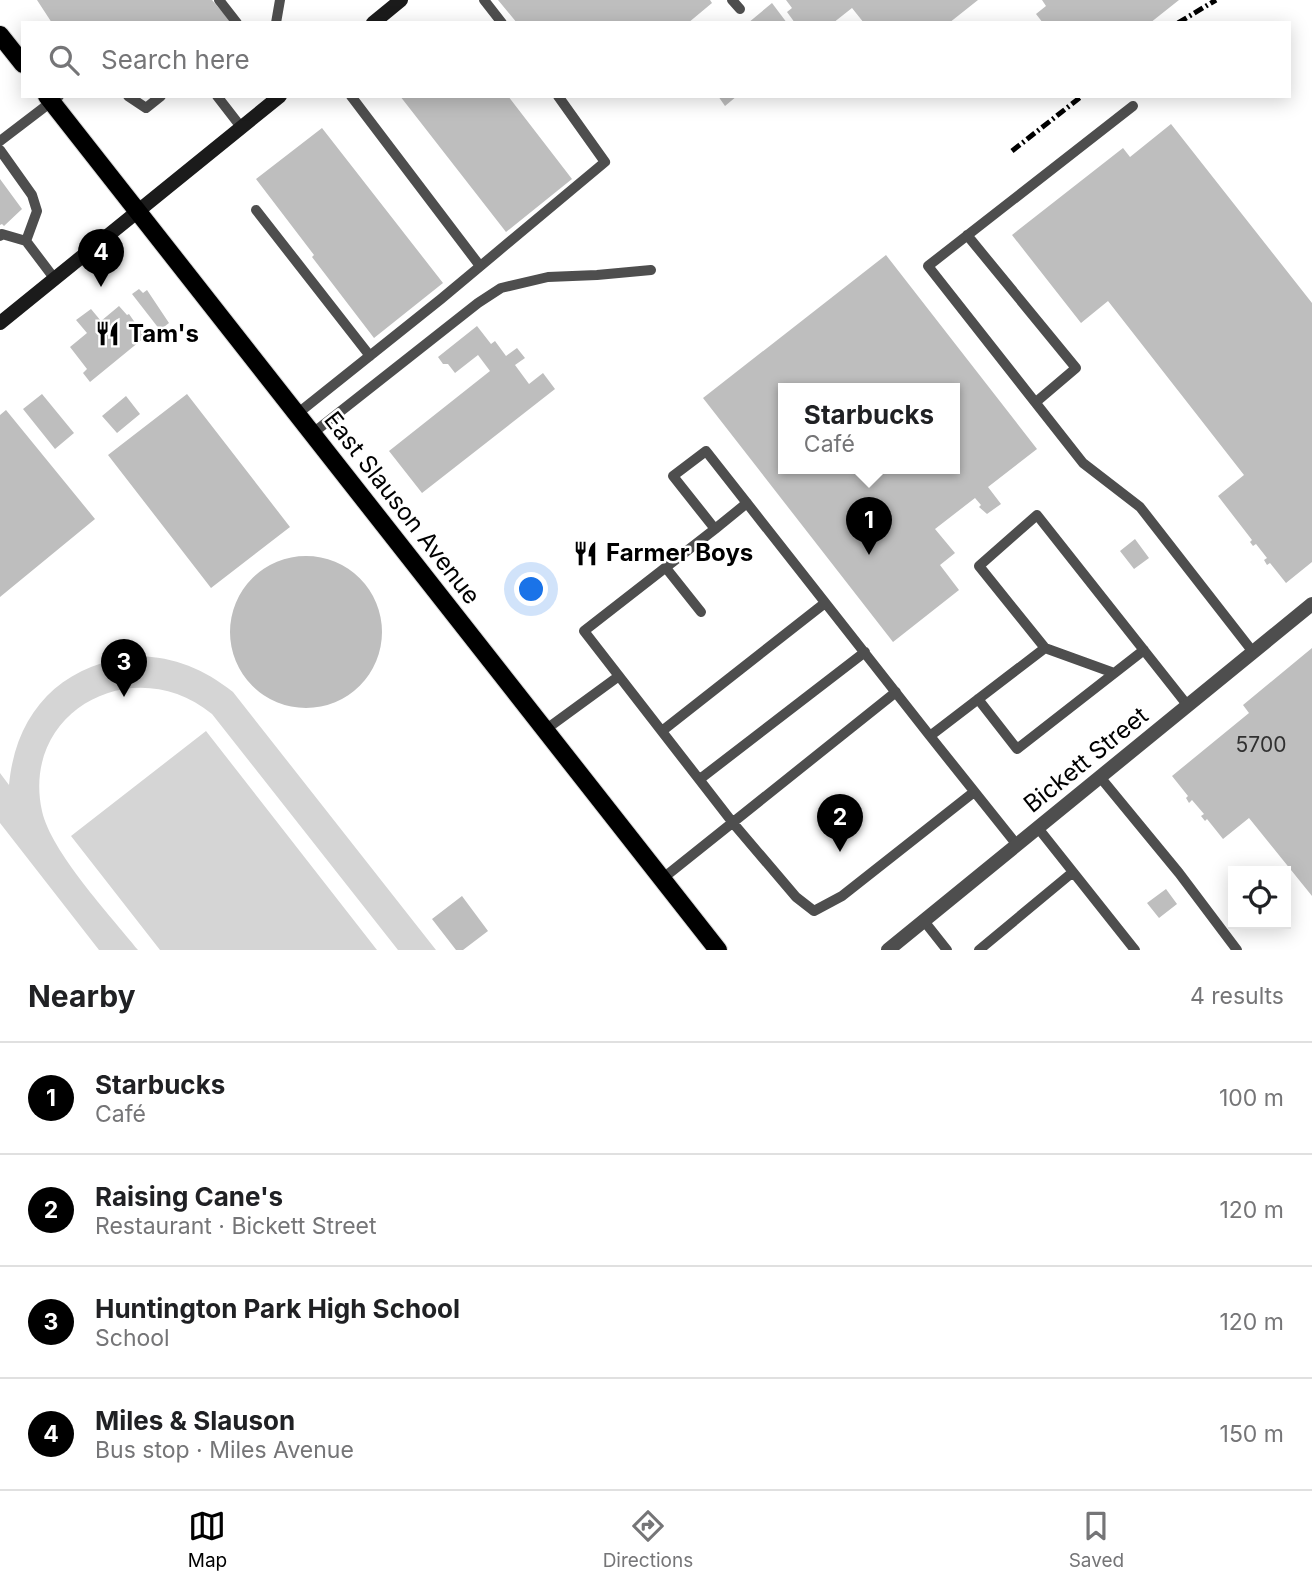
<!DOCTYPE html>
<meta charset="utf-8">
<style>
body{margin:0;font-family:Inter,sans-serif;background:#f6f6f6;color:#202124}
.controls{position:absolute;right:21px;bottom:21px;display:grid;overflow:hidden;border-radius:0px;box-shadow:0 4px 18px #0003}
.controls button{width:63px;height:63px;display:grid;place-items:center;padding:0;border:0;border-bottom:2px solid #e0e0e0;background:#fff;color:#202124;font:35px sans-serif}
.you{position:absolute;left:532px;top:590px;width:24px;height:24px;margin:-18px;border:5px solid #fff;border-radius:50%;background:#1a73e8;box-shadow:0 0 0 10px #1a73e833}
.badge{display:grid;place-items:center;width:46px;height:46px;border-radius:50%;background:#000;color:#fff;font-size:23px;font-weight:700}
.pin{position:absolute;translate:-50% -58px;filter:drop-shadow(0 2px 4px #0008)}
.pin::after{content:'';position:absolute;top:37px;width:24px;height:21px;background:inherit;clip-path:polygon(0 0,100% 0,50% 100%)}
.popup{position:absolute;left:778px;top:383px;width:182px;height:91px;box-sizing:border-box;display:grid;place-content:center;border-radius:0px;background:#fff;filter:drop-shadow(0 2px 5px #0005);font-size:23px;white-space:nowrap;color:#757577}
.popup b{font-size:26px;color:#202124}
.popup::after{content:'';position:absolute;left:50%;top:100%;margin-left:-14px;border:14px solid transparent;border-top-color:#fff}
.list{margin:0;padding:0;list-style:none}
h2{display:flex;justify-content:space-between;align-items:center;height:91px;margin:0;padding:0 28px;font-size:30px}
h2 small{font-size:23px;font-weight:400;color:#757577}
.list li{display:grid;grid-template-columns:46px 1fr auto;gap:21px;align-items:center;box-sizing:border-box;height:112px;padding:0 28px;border-top:2px solid #e0e0e0}
.list b{display:block;font-size:26px;white-space:nowrap}
.list p{margin:0;font-size:23px;white-space:nowrap;color:#757577}
.list em{font-size:23px;font-style:normal;color:#757577}
.icon{flex:none;width:38px;height:38px;fill:none;stroke:currentColor;stroke-width:2;stroke-linecap:round;stroke-linejoin:round}
.map{position:relative;flex:none;width:1312px;height:950px;overflow:hidden}
.search{position:absolute;background:#fff;box-shadow:0 4px 18px #0003;left:21px;right:21px;top:21px;height:77px;display:flex;align-items:center;gap:18px;box-sizing:border-box;padding:0 24px;border-radius:0px;color:#757577;font-size:26px}
.sheet{height:539px;background:#fff}
nav{display:flex;justify-content:space-around;align-items:center;box-sizing:border-box;height:98px;border-top:2px solid #e0e0e0;background:#fff;font-size:19px;color:#757577}
nav a{display:grid;justify-items:center;gap:4px}
nav .on{color:#000}
.map>svg:first-child{display:block}
</style>
<div class="map">
<svg width="1312" height="950" viewBox="0 0 1312 950">
<rect width="100%" height="100%" fill="#fff"/>
<path fill="#d5d5d5" d="M138 656C175 657 204 669 233 692L436 950H398L212 714C134 650 20 711 42 811 51 852 110 915 138 950H99L0 823V773L9 785C16 710 63 663 138 656Z
M206 731 377 950H160L71 836Z"/>
<path fill="#bebebe" fill-rule="evenodd" d="M37 0H212L232 23H52Z
M498 0H710L712 3 688 23H517Z
M786 0H978L949 23H864L852 8 833 23H795L787 12 792 8Z
M1042 0H1179L1150 23H1043L1036 14 1046 6Z
M772 3 787 23H748Z
M400 96H508L572 179 506 232Z
M718 96H737L725 106Z
M1171 124 1312 303V562L1286 583 1270 563 1267 565 1264 560 1267 558 1256 544 1253 546 1250 542 1252 540 1218 496 1244 475 1108 301 1081 323 1012 235 1123 148 1130 157Z
M322 128 443 283 374 338 312 257 314 255 256 179Z
M0 179 22 209 4 226 2 224 0 225Z
M886 255 1037 449 988 487 1001 504 987 514 979 507 981 505 975 498 935 529 955 553 940 565 959 590 893 642 703 398ZM783 389H955V469H783Z
M139 289 143 293 147 290 169 323 160 330 132 294Z
M119 306 127 315 129 314 145 337 90 382 83 373 87 369 70 347 87 333 76 320 91 309 101 321Z
M477 326 491 344 495 341 506 356 517 348 525 358 515 365 529 384 543 373 555 389 422 493 389 451 490 371 478 355 455 373 448 364H443L438 357Z
M42 394 74 433 55 449 23 409Z
M187 394 290 527 211 588 108 455Z
M126 396 140 414 117 433 102 416Z
M6 410 95 519 0 597V415Z
M1135 539 1149 558 1134 569 1120 551Z
M230 632a76 76 0 1 1 152 0a76 76 0 1 1-152 0Z
M1312 648V896L1249 818 1223 839 1207 819 1205 821 1201 816 1204 814 1192 800 1189 803 1186 798 1188 796 1172 776 1249 713 1243 705Z
M1166 889 1177 904 1159 918 1147 903Z
M462 896 488 931 463 950H456L432 919Z"/>
<g fill="none" stroke-linecap="round" stroke-linejoin="round">
<defs>
<path id="primary" d="M0 35 23 64
M47 96 718 950"/>
</defs>
<use href="#primary" stroke="#dbdbdb" stroke-width="20"/>
<path stroke="#4e4e4e" stroke-width="10" d="M219 0 237 23
M484 0 502 23
M732 0 740 9
M276 23 280 0
M128 96 146 108 161 96
M217 96 241 127
M351 96 480 266
M1133 106 928 266 1083 463 1140 507 1253 652
M0 141 59 96
M0 150 32 195 37 211 26 241
M256 210 370 356
M967 235 1076 368 1036 402
M0 236 2 234 26 241 54 278
M297 414 441 299 605 162 558 96
M313 433 478 303 501 288 548 277 597 275 651 270
M715 529 747 503
M666 568 701 612
M1045 648 1114 673
M978 699 1017 749 1144 650
M545 730 619 676
M662 731 825 603
M930 736 1017 845
M1100 777 1179 873 1237 950
M700 779 865 652
M974 792 842 896 814 911 796 897 733 823 584 631 715 529 673 476 706 451 930 736 1045 648 979 566 1037 515 1188 706
M1073 872 1135 950
M662 879 896 692
M924 921 947 950
M979 950 1073 872 1038 828"/>
<path stroke="#4e4e4e" stroke-width="14" d="M888 950 1312 604"/>
<path stroke="#1b1b1b" stroke-width="14" d="M373 23 401 0
M0 323 280 96"/>
<use href="#primary" stroke="#000" stroke-width="18"/>
<path stroke="#000" stroke-width="5" stroke-dasharray="10 3.5 2 3.5" stroke-linecap="butt" d="M1178 23 1216 0
M1012 151 1082 96"/>
</g>
<defs>
<symbol id="restaurant-bare" viewBox="-9 -9 18 18"><path d="M-5-6h1v4h1v-4h1v4h1v-4h1v5L-1.5 .5V6h-2V.5L-5-1ZM5-6V6H3V1.5H1.5Q1.5-4 5-6Z" fill="#000" stroke="#fff" stroke-width="2.5" paint-order="stroke"/></symbol>
</defs>
<g fill-rule="evenodd">
<use href="#restaurant-bare" x="90" y="316" width="35" height="35"/>
<use href="#restaurant-bare" x="568" y="536" width="35" height="35"/>
</g>
<g text-anchor="middle" stroke-width="5" stroke-linejoin="round" paint-order="stroke">
<g font-size="21" fill="#303030">
<text x="1261" y="752">5700</text>
</g>
<g font-size="24" font-weight="bold" fill="#000" stroke="#fff" text-anchor="start">
<text x="128" y="342">Tam's</text>
<text x="606" y="561">Farmer Boys</text>
</g>
<g font-size="24" fill="#000" stroke="#fff">
<text transform="translate(402 508) rotate(52)" y="8">East Slauson Avenue</text>
<text transform="translate(1086 760) rotate(-39)" y="8">Bickett Street</text>
</g>
</g>
</svg>
<div class="controls">
<button><svg class="icon" aria-label="locate" viewBox="0 0 24 24"><circle cx="12" cy="12" r="6"/><path d="M12 2v4M12 18v4M2 12h4M18 12h4"/></svg></button>
</div>
<div class="you"></div>
<div class="pin badge" style="left:869px;top:555px">1</div>
<div class="popup"><b>Starbucks</b>Café</div>
<div class="pin badge" style="left:840px;top:852px">2</div>
<div class="pin badge" style="left:124px;top:697px">3</div>
<div class="pin badge" style="left:101px;top:287px">4</div>
<div class="search"><svg class="icon" aria-label="search" viewBox="0 0 24 24"><circle cx="10" cy="10" r="6"/><path d="M15 15l6 6"/></svg>Search here</div>
</div>
<section class="sheet">
<h2>Nearby<small>4 results</small></h2>
<ul class="list">
<li><span class="badge">1</span><div><b>Starbucks</b><p>Café</p></div><em>100 m</em></li>
<li><span class="badge">2</span><div><b>Raising Cane's</b><p>Restaurant · Bickett Street</p></div><em>120 m</em></li>
<li><span class="badge">3</span><div><b>Huntington Park High School</b><p>School</p></div><em>120 m</em></li>
<li><span class="badge">4</span><div><b>Miles &amp; Slauson</b><p>Bus stop · Miles Avenue</p></div><em>150 m</em></li>
</ul>
</section>
<nav>
<a class="on"><svg class="icon" aria-label="map" viewBox="0 0 24 24"><path d="M3 6l6-2 6 2 6-2v14l-6 2-6-2-6 2zM9 4v14M15 6v14"/></svg>Map</a>
<a><svg class="icon" aria-label="directions" viewBox="0 0 24 24"><path d="M12 3l9 9-9 9-9-9zM9 14v-3h6M13 9l2 2-2 2"/></svg>Directions</a>
<a><svg class="icon" aria-label="saved" viewBox="0 0 24 24"><path d="M7 4h10v16l-5-4-5 4z"/></svg>Saved</a>
</nav>
